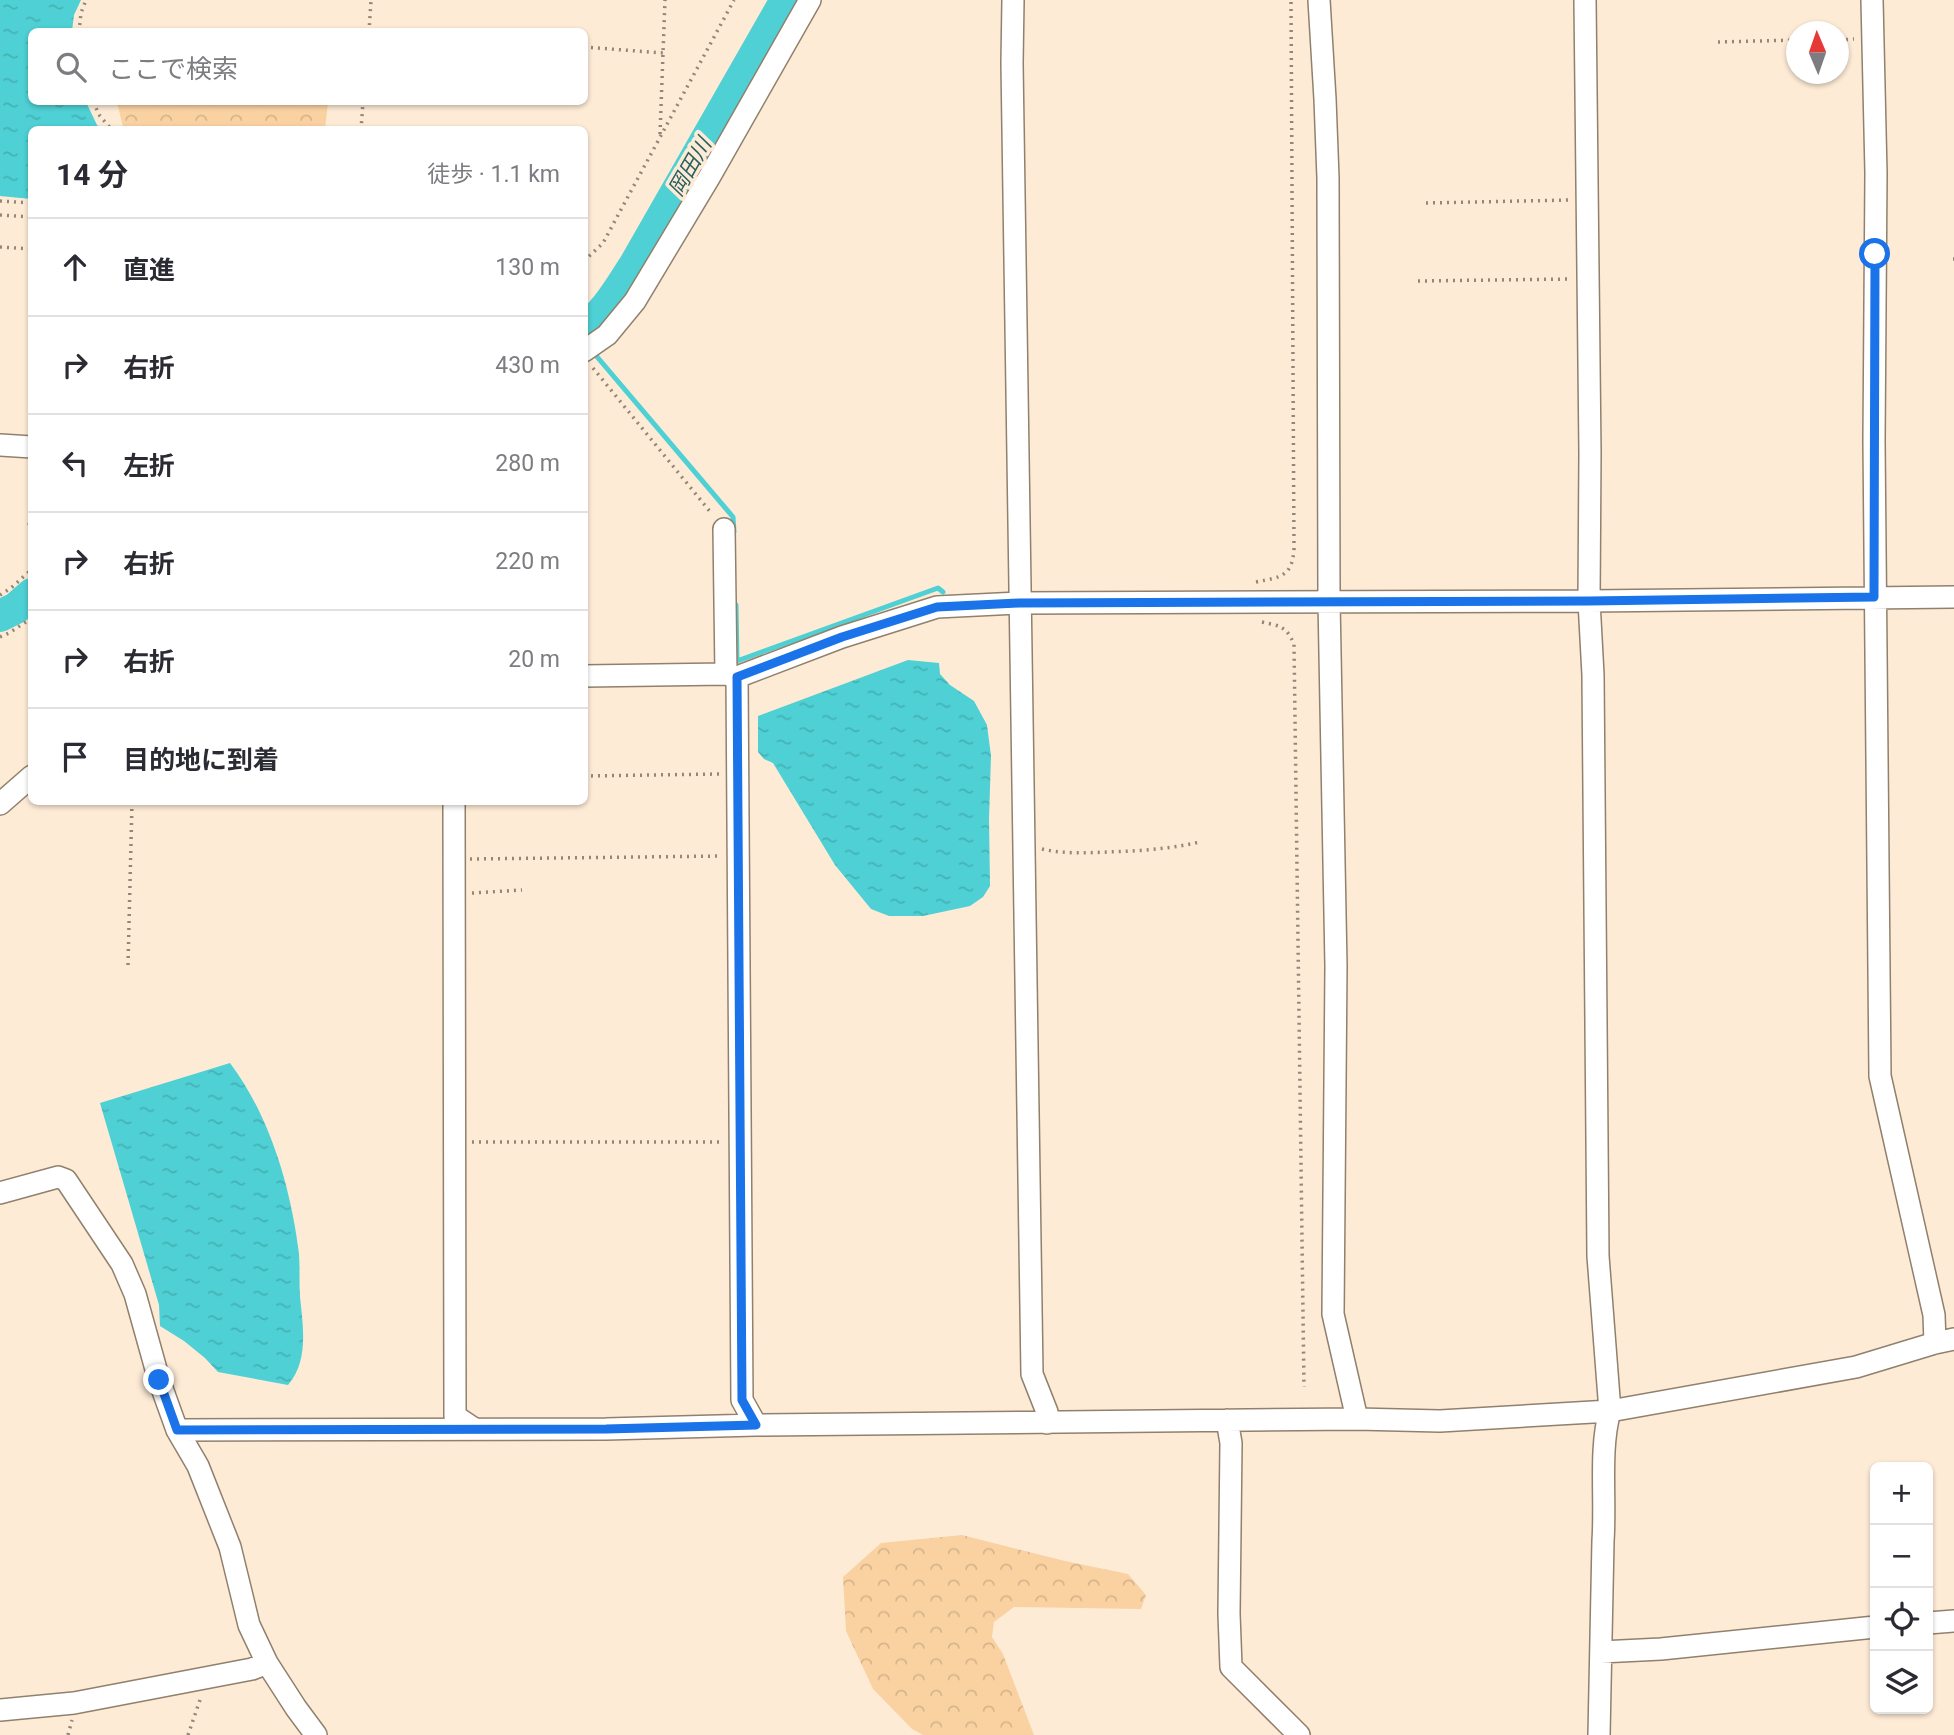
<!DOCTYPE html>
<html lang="ja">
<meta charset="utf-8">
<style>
body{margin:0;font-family:Roboto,"Noto Sans JP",sans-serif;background:#f7f7f7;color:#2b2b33}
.controls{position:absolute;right:21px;bottom:21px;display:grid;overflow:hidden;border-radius:10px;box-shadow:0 2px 5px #0004}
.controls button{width:63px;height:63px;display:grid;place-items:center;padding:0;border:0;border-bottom:2px solid #e1e1e2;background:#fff;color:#2b2b33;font:35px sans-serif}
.compass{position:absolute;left:1786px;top:21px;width:63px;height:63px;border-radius:50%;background:#fff;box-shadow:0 2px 5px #0004;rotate:358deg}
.stop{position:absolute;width:21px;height:21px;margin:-16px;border:5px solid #1a73e8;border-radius:50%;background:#fff}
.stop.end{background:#1a73e8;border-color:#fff;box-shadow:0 2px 7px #0008}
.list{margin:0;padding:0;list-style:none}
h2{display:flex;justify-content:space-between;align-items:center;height:91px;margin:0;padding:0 28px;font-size:30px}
h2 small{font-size:23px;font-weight:400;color:#7c7c81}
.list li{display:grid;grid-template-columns:46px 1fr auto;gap:21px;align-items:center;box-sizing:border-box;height:98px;padding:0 28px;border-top:2px solid #e1e1e2}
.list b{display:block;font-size:26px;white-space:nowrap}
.list em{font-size:23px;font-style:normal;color:#7c7c81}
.icon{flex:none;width:38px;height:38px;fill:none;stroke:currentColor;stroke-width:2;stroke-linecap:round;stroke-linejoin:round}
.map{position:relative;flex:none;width:1954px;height:1735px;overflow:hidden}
.search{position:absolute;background:#fff;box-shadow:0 2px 5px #0004;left:28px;top:28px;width:560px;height:77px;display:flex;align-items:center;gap:18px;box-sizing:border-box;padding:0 24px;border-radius:10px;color:#7c7c81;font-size:26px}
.panel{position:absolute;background:#fff;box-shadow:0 2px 5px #0004;left:28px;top:126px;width:560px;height:679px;border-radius:10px}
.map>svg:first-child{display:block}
</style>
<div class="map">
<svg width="1954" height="1735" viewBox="0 0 1954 1735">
<defs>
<pattern id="forest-crowns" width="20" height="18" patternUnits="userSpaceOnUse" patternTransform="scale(1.75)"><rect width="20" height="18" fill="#fad2a2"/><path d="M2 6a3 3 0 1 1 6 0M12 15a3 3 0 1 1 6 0" fill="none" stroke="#d6b48b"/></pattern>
<pattern id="water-ripples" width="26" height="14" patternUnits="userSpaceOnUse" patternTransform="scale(1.75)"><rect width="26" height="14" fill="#4ed0d4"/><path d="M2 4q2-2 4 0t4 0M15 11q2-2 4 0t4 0" fill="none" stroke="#44b2b5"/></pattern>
</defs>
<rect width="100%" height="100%" fill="#fdebd6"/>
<path fill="url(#forest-crowns)" d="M117 102H328L325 130 126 129 123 127Z
M962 1535 1065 1561 1128 1574 1146 1595 1141 1609 1014 1607 994 1622 992 1637 1003 1654 1034 1735H923L912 1729 873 1689 846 1631 843 1577 881 1543Z"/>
<path fill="url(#water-ripples)" d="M0 0H81L74 15 72 31 32 32V102H86L97 125 103 129 32 130 31 199 0 196Z
M908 660 939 663 940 674 950 685 974 701 987 725 991 756 989 819 990 886 983 897 970 906 923 916H889L871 909 835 865 773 763 764 759 758 752V716Z
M230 1063C270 1116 291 1188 299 1254 300 1268 299 1283 300 1297 303 1326 309 1361 288 1385L218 1372 205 1358 184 1341 160 1326 159 1305 100 1103Z"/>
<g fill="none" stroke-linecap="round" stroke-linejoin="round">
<path stroke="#4ed0d4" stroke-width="5" d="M593 352 733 517 734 532
M736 605 737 661 938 588 943 592"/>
<path stroke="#4ed0d4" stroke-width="32" d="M584 328C606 313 620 287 634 266L786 0
M0 616 16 608 32 594"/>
<defs>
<path id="street" d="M1013 0 1012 63 1032 1374 1047 1412V1423
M1319 0 1325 99 1328 178 1329 601 1336 966 1333 1314 1357 1419
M1585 0 1590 453 1589 601 1593 675 1598 1256 1610 1411C1599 1449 1606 1499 1603 1541L1599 1735
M1872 0 1876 173 1874 441 1880 1076 1934 1315 1935 1343
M584 351 607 335 635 301 710 176 810 0
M0 445 32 447
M724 529 726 674
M584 676 726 674 737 677 842 637 937 607 1019 603 1589 601 1954 597
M737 677 742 1400 756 1425
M454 802 455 1416 473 1428
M0 804 32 776
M0 1193 58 1177 66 1180 122 1264 135 1294 159 1380 177 1430 198 1466 230 1547 249 1625 267 1663 296 1708 316 1735
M1227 1420 1231 1443 1229 1614 1231 1667 1299 1735
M177 1430 606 1429 756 1425 1357 1419 1440 1421 1610 1411 1856 1367 1935 1343 1954 1339
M1928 1623 1954 1621
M1601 1652 1661 1649 1875 1627
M0 1710 74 1703 252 1669 267 1663"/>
</defs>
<use href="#street" stroke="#90806d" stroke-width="24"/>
<path stroke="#928677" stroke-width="3.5" stroke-dasharray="2 5" stroke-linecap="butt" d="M79 32 81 13 86 0
M369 32 371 0
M1839 40 1854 39
M1718 42 1797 40
M584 47 663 53
M93 102 100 116 112 130
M361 130 363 102
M660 134 665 0
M0 201 32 203
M1426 203 1570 200
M0 215 32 217
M0 247 32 249
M1953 259H1954
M584 261 603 243 734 0
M1418 281 1570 279
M593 368 712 514
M29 525 32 504
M1256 582C1281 577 1292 577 1294 549L1291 0
M0 595 11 588 32 569
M1262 622C1280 626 1286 626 1294 644L1304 1387
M0 637 9 633 32 618
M584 776 719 774
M1042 849C1064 854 1086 853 1108 852 1139 851 1169 849 1200 842
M470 859 722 856
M472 893 522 890
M128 965 132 802
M472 1142H723
M68 1735 72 1720
M188 1735 201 1697"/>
<use href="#street" stroke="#fff" stroke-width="21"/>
</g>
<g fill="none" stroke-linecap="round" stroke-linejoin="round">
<path stroke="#1a73e8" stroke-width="9" d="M159 1380 177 1430 606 1429 756 1425 742 1400 737 677 842 637 937 607 1019 603 1589 601 1874 597 1875 254"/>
</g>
<g text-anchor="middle" stroke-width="7" stroke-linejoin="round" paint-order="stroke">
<g font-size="21" font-style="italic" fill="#295f60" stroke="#fdebd6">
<text transform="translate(690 167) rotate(-60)" y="7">岡田川</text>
</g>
</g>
</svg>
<div class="controls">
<button>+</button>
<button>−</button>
<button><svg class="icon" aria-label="locate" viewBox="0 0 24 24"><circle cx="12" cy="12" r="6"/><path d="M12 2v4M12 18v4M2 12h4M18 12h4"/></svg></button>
<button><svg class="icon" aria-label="layers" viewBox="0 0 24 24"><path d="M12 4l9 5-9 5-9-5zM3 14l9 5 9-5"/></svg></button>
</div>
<svg class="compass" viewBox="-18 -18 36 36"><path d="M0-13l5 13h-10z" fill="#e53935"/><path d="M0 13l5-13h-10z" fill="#7c7c81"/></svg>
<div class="stop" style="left:1875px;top:254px"></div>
<div class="stop end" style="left:159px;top:1380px"></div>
<div class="search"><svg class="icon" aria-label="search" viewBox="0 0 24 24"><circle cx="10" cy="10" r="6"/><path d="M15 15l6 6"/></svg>ここで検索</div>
<section class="panel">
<h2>14 分<small>徒歩 · 1.1 km</small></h2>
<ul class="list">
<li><svg class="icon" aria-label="ahead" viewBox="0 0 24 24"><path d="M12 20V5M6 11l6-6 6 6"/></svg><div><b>直進</b></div><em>130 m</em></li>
<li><svg class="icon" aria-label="right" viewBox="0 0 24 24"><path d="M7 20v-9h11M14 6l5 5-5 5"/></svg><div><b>右折</b></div><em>430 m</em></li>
<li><svg class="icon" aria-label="left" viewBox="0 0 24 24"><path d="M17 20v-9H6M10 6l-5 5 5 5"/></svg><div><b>左折</b></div><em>280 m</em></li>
<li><svg class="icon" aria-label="right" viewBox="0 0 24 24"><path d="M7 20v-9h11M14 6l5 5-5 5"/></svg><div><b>右折</b></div><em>220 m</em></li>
<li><svg class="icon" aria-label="right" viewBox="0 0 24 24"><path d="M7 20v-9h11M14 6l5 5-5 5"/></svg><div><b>右折</b></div><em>20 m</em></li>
<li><svg class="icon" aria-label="arrive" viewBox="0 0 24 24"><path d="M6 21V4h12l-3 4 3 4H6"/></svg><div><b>目的地に到着</b></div></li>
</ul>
</section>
</div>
